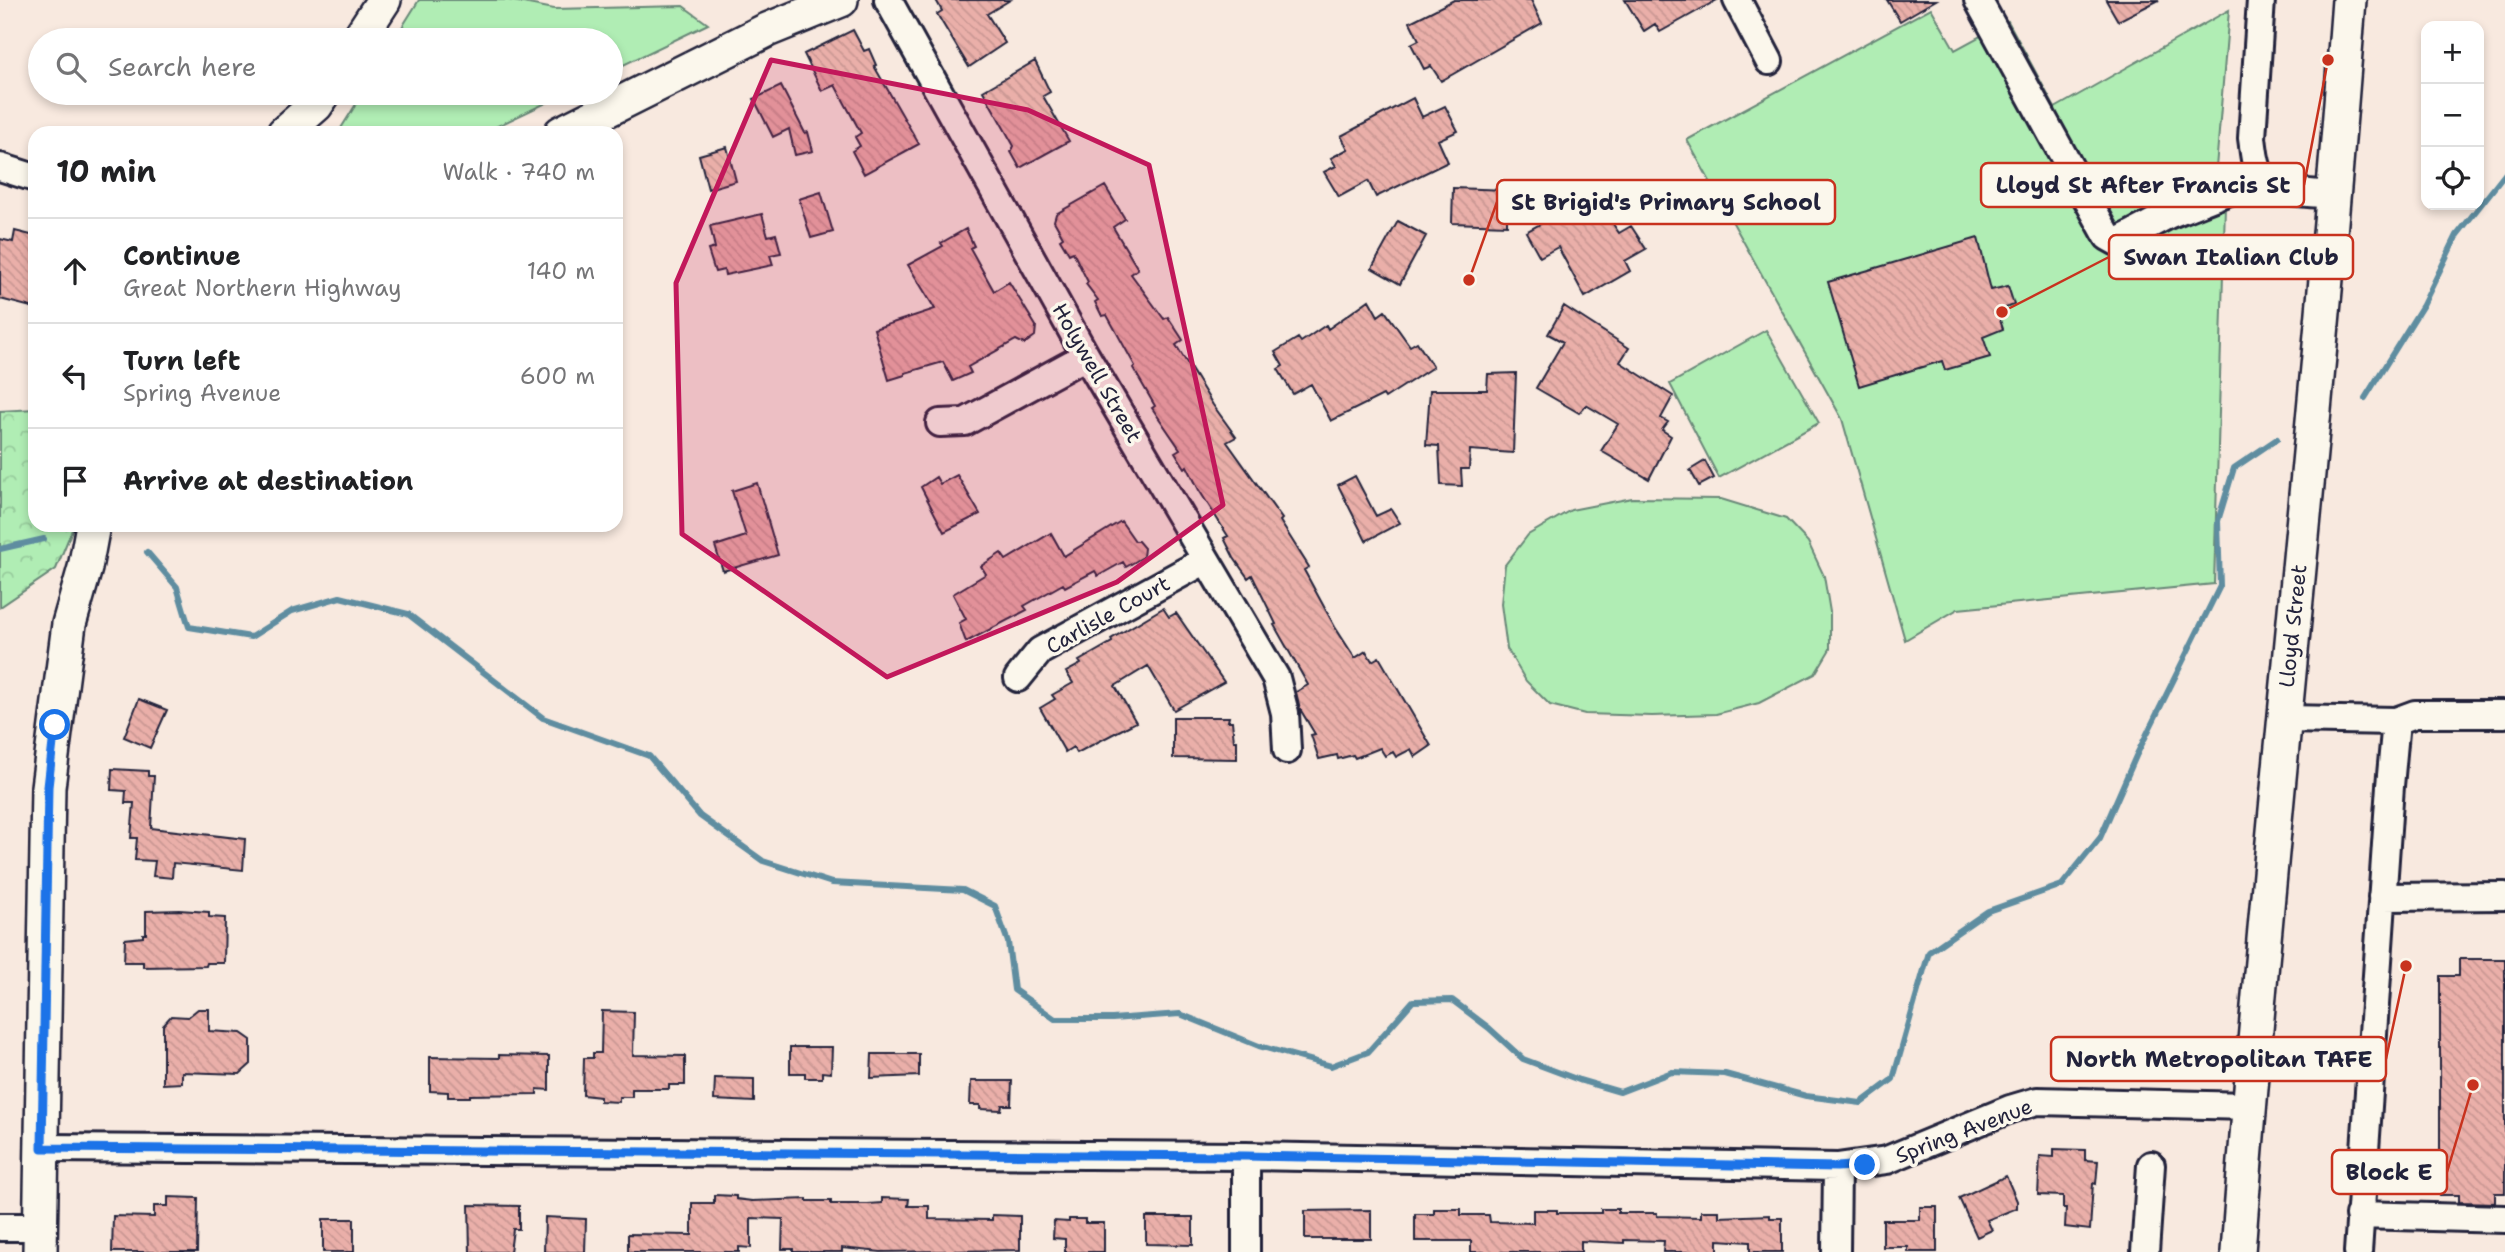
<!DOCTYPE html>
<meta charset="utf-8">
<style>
body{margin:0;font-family:"Shantell Sans",sans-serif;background:#f2f2f2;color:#202124}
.controls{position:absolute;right:21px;top:21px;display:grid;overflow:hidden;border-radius:14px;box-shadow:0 4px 10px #0003}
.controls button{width:63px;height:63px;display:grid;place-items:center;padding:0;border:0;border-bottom:2px solid #e0e0e0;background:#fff;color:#202124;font:35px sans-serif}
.stop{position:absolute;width:21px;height:21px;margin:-16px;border:5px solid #1a73e8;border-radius:50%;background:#fff}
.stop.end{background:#1a73e8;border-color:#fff;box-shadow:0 2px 7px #0008}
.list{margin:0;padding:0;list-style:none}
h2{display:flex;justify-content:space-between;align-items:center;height:91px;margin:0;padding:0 28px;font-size:30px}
h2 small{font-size:23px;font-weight:400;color:#757577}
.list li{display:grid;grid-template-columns:46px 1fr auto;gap:21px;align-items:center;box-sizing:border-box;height:105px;padding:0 28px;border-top:2px solid #e0e0e0}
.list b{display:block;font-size:26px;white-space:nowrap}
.list p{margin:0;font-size:23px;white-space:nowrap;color:#757577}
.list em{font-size:23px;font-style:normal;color:#757577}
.icon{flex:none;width:38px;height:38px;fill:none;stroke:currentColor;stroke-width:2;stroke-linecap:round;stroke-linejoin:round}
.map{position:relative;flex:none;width:2505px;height:1252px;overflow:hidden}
.search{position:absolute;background:#fff;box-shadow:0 4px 10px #0003;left:28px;top:28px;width:595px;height:77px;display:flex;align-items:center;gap:18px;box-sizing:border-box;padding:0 24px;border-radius:38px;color:#757577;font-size:26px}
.panel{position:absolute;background:#fff;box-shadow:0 4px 10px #0003;left:28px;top:126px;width:595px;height:406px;border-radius:21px}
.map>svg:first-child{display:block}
</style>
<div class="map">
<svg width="2505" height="1252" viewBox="0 0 2505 1252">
<defs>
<pattern id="forest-crowns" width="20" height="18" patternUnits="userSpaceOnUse" patternTransform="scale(1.75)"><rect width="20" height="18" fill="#b0edb4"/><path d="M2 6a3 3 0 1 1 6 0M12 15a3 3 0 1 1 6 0" fill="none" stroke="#97cb9c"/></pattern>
<pattern id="building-back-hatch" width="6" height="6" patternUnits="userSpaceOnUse" patternTransform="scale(1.75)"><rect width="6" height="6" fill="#eaafa9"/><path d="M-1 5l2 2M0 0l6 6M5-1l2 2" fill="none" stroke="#c89692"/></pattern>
</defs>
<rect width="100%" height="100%" fill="#f8e9df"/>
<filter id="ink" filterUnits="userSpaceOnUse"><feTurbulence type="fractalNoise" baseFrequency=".0143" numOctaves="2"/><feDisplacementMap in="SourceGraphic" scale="14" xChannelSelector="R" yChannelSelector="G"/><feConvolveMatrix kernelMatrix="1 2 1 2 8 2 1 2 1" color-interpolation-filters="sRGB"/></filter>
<g filter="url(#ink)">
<path fill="#b0edb4" stroke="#698878" stroke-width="2" d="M419 0H508L554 9 683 6 708 24 611 71V40H394Z
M1931 8 1955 50 2008 21 2055 108 2229 10 2215 180 2225 206 2214 584 1958 609 1905 640 1842 419 1687 140Z
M363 93H567L483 133H338Z
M1766 330 1819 423 1719 478 1670 384Z
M1632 498 1721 499 1786 519 1808 542 1824 576 1830 612V649L1815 674 1759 703 1716 714 1652 716 1585 714 1550 705 1526 681 1507 649 1501 604 1505 565 1528 535 1571 510Z"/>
<path fill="url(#forest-crowns)" stroke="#698878" stroke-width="2" d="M35 409V525H74L56 569 0 607V411Z"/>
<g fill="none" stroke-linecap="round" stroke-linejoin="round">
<path stroke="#5e8da0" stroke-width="6" d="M2365 398 2423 305 2457 235 2505 174
M0 549 44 539
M147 552 177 587 189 627 251 637 292 611 340 597 408 614 543 718 649 756 700 816 763 861 832 883 963 890 995 906 1008 942 1014 990 1055 1019H1112L1180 1014 1259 1046 1331 1066 1368 1052 1413 1001 1452 1000 1489 1028 1523 1059 1579 1080 1620 1092 1672 1072 1725 1074 1806 1096 1861 1103 1893 1079 1929 952 1988 911 2062 885 2100 838 2136 756 2220 586 2218 521 2234 468 2277 439"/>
</g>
<path fill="url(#building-back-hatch)" stroke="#22223b" stroke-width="2" d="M936 0H1010L987 14 1005 43 969 67 937 14 942 11Z
M1454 0H1531L1542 23 1441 81 1431 66 1424 69 1411 44 1419 40 1410 22Z
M1625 0H1717L1660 32 1655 24 1644 31Z
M1887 0H1936L1900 21Z
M2106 0H2159L2118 21Z
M853 30 864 51 869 49 876 65 874 66 919 144 864 174 852 151 860 146 855 137 861 133 835 85 822 91 804 54Z
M1035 61 1050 92 1043 96 1069 141 1020 168 1011 152 1014 146 983 91Z
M781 86 805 133 808 132 813 151 795 155 789 129 773 137 754 99Z
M1413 98 1422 117 1445 106 1458 131 1438 140 1448 162 1376 197 1368 181 1339 197 1324 172 1336 166 1331 158 1348 149 1341 136Z
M727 147 736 181 708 189 699 155Z
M1105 186 1125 219 1113 227 1138 269 1131 274 1164 319 1168 317 1183 340 1176 345 1213 405 1236 437 1227 442 1282 519 1280 521 1309 567 1304 570 1335 627 1355 658 1366 651 1372 661 1379 657 1431 746 1415 757 1411 749 1396 757 1393 752 1385 756 1380 748 1355 758 1353 755 1338 759 1337 755 1319 759 1311 735 1315 734 1300 709 1296 692 1308 685 1274 625 1276 624 1252 575 1248 578 1234 558 1224 538 1228 536 1199 490 1187 466 1185 468 1175 452 1180 449 1152 408 1155 406 1133 368 1135 366 1107 315 1102 316 1095 302 1098 300 1086 284 1088 282 1073 252 1069 254 1060 239 1063 237 1054 221 1056 214Z
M1453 188 1507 190V225L1452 223Z
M821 192 833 232 811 238 799 199Z
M1593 194 1619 233 1631 226 1646 249 1625 261 1630 271 1585 297 1558 247 1540 257 1526 232 1549 219 1543 208 1567 195 1574 206Z
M762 214 768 236 776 234 781 253 770 255 773 265 725 275 724 270 715 272 708 250 715 248 710 226Z
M1398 221 1426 236 1400 284 1372 268Z
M966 229 974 246 970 248 994 291 1009 282 1036 326 1035 336 1024 344 1016 340 968 367 971 373 953 381 943 362 905 373V375L889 380 874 329 935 309 908 265 943 246 941 243Z
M15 231 35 236V308L0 299V239L13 242Z
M1978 238 1991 290 2008 286 2014 305 1997 311 2003 329 1983 337 1990 357 1945 370 1942 361 1859 386 1828 282Z
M1369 300 1378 316 1385 311 1410 346 1417 342 1433 367 1385 398 1383 395 1331 421 1311 384 1293 394 1278 369 1283 366 1275 352 1298 338 1301 342 1326 325 1328 329Z
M1564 306 1629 348 1620 362 1673 396 1661 418 1668 422 1662 430 1671 436 1649 479 1601 451 1618 424 1586 405 1579 413 1536 388 1563 342 1548 334Z
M1516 373 1513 453 1470 450 1469 469H1461L1462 486 1441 485 1439 446 1426 445 1430 390H1487L1488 374Z
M1705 461 1714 478 1699 486 1690 470Z
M957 475 980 514 944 532 921 487 936 477 940 484Z
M1355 476 1376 516 1391 509 1400 523 1366 541 1338 485Z
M757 483 778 555 723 571 715 546 746 536 732 491Z
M1121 521 1135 541H1138L1144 548 1143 557 1126 567 1123 562 1098 576 1095 571 1065 587 1063 584 1024 606 1027 610 966 642 959 623 966 619 953 594 986 574 981 566 1001 553 1006 560 1051 533 1064 556Z
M1163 608 1169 617 1176 613 1224 682 1174 710 1148 666 1115 686 1136 722 1077 753 1073 747 1065 752 1040 708 1055 699 1052 695 1073 683 1066 672 1081 664 1079 661 1112 642 1111 639Z
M139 699 167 710 150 748 124 737Z
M1173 717H1229L1228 721H1232L1234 741H1237V759L1173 758Z
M112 769 148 771V776H154L151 828 245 839 243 870 173 863 172 878 153 876 155 861 135 860 137 838H131L134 803H125L126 791 111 790Z
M179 910 209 912V917L225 918 224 963H207L206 966 143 967V962H124L125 939 143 937V934H146V911Z
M2459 959H2505V1193H2495V1203L2459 1202V1195H2440V976H2459Z
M198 1009H209V1031L241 1033 251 1040V1064L240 1074 182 1072V1083L163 1084V1025L171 1016 188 1017Z
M602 1011 634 1012 633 1055 685 1056V1085H669V1089H632V1097H619V1102L600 1101V1097L583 1095 584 1058H593V1053H601Z
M790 1047H832L831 1073 822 1072V1078H805V1073H790Z
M872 1054H919V1076L871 1078Z
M499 1055 549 1056V1090L537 1089V1094L470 1095V1097H448V1092L430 1091V1057L499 1058Z
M715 1078 754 1079V1102L714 1100Z
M971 1081H1012L1011 1105H1002L1001 1110 980 1109V1105H970Z
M2054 1149 2085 1150V1160L2098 1161 2096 1184 2093 1183 2090 1230 2065 1227 2066 1208H2063V1196L2038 1195 2040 1156 2054 1157Z
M2006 1176 2017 1201V1208L1987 1220 1992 1230 1977 1237 1959 1198Z
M714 1195 736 1196V1199L752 1201 807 1199V1201H831V1204H868L882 1203V1198L909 1199 908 1206H929V1219L992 1220V1215L1020 1216V1250L881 1252 842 1248V1252H793V1249H782L783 1219 751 1218V1248L739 1247V1252H628V1234L692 1235V1203H714Z
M168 1197 198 1198 197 1252H112L113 1216 154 1217V1206H168Z
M469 1205 519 1206V1229H513L510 1252H470Z
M1920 1207H1937V1252H1908V1247H1883V1220H1920Z
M1434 1209H1461V1215H1489L1490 1222 1533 1223V1210H1557V1213H1601V1209H1618V1213H1657V1216L1701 1217V1211H1719V1217L1770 1215V1218H1782V1252H1750V1242L1718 1240V1252H1663L1664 1241 1624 1240V1243L1581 1241V1252H1471V1241H1415V1214H1434Z
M1371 1210V1239H1305V1211Z
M545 1217 586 1219 585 1252H544Z
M1146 1217H1193V1245L1146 1244Z
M323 1219H354V1252H323Z
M1069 1219H1085V1223H1104V1252H1065V1239L1053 1238 1054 1221 1069 1222Z"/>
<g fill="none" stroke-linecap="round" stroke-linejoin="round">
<defs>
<path id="minor" d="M888 0 1086 356 1276 678 1285 713 1287 750
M1737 0 1769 61
M1978 0 2108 237 2117 242 2168 215 2262 178
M2261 0 2252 138C2254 151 2254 164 2261 176 2271 194 2316 193 2335 195
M0 167 35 178
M940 423 965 422 1086 356
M1018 678 1040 651 1206 560
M2284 719 2396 721
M2382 897 2505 896
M42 1148 1246 1156 1837 1167 1887 1160 2010 1109 2037 1101 2249 1106
M1246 1156V1252
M2359 1215 2505 1219
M0 1227H41
M1836 1252 1837 1167
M2145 1252 2151 1165
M2358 1252 2390 786 2396 721 2415 714H2505"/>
<path id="major" d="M358 40 384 0
M284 133 316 105 324 93
M561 133 767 30 841 0
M40 1252 48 787 69 624 85 568 93 525
M2238 1252C2269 834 2318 418 2349 0"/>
</defs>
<use href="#minor" stroke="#22223b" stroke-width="32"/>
<use href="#major" stroke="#22223b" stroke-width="38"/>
<use href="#minor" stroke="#fbf7ec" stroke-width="26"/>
<use href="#major" stroke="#fbf7ec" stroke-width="33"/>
</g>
</g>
<g fill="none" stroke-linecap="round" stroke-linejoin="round" filter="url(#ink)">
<path stroke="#1a73e8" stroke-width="9" d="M55 725 48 787 42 1148 1246 1156 1837 1167 1865 1165"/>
</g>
<path fill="#c2185b" fill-opacity="0.2" stroke="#c2185b" stroke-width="5" stroke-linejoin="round" d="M771 60 1028 110 1149 165 1223 505 1117 582 887 677 682 534 676 283Z"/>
<g text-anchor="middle" stroke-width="7" stroke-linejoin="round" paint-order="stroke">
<g font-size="21" fill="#22223b" stroke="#fbf7ec">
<text transform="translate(1097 373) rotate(60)" y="7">Holywell Street</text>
<text transform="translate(1108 615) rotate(-29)" y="7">Carlisle Court</text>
<text transform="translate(2293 626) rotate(-84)" y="7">Lloyd Street</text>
<text transform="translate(1964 1131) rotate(-21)" y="7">Spring Avenue</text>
</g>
</g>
<path fill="none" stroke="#c8321e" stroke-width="2.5" d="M2328 60L2304 185M1469 280L1497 202M2002 312L2109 257M2406 966L2386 1059M2473 1085L2447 1172"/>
<g fill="#c8321e" stroke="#fbf7ec" stroke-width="2.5">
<circle cx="2328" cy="60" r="7"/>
<circle cx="1469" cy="280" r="7"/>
<circle cx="2002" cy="312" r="7"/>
<circle cx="2406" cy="966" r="7"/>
<circle cx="2473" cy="1085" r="7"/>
</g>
<g fill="#fbf7ec" stroke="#c8321e" stroke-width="2.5">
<rect x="1981" y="163" width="323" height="44" rx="7"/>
<rect x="1497" y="180" width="338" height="44" rx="7"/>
<rect x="2109" y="235" width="244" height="44" rx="7"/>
<rect x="2051" y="1037" width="335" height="44" rx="7"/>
<rect x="2332" y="1150" width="115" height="44" rx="7"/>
</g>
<g font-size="23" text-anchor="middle" font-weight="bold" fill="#22223b">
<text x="2143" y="193">Lloyd St After Francis St</text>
<text x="1666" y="210">St Brigid's Primary School</text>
<text x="2231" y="265">Swan Italian Club</text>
<text x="2219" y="1067">North Metropolitan TAFE</text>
<text x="2389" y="1180">Block E</text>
</g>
</svg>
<div class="controls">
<button>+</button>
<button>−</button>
<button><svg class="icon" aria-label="locate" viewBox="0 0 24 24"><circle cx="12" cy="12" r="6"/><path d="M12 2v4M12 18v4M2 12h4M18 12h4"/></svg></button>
</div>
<div class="stop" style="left:55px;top:725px"></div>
<div class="stop end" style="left:1865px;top:1165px"></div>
<div class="search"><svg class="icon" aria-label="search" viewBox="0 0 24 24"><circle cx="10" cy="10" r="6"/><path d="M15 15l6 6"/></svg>Search here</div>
<section class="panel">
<h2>10 min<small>Walk · 740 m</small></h2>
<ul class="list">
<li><svg class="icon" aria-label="ahead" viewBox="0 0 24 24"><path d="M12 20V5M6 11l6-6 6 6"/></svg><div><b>Continue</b><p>Great Northern Highway</p></div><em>140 m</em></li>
<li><svg class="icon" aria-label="left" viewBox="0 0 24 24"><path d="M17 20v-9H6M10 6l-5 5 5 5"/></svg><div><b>Turn left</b><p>Spring Avenue</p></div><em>600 m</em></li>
<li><svg class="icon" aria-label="arrive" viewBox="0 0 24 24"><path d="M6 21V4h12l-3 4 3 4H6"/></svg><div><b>Arrive at destination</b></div></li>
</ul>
</section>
</div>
